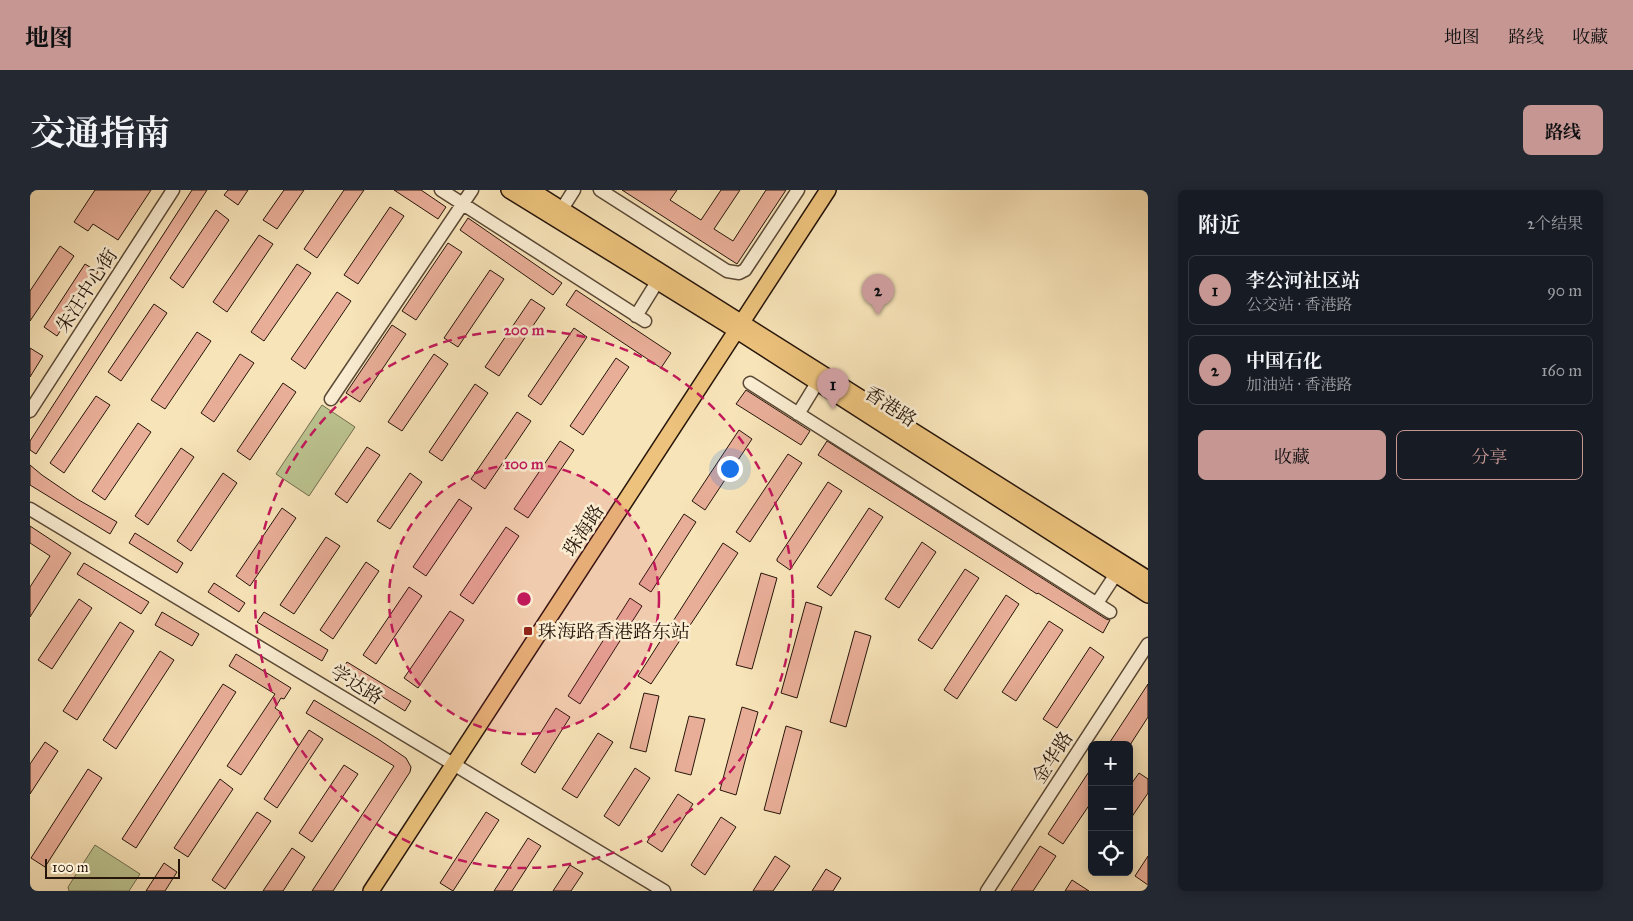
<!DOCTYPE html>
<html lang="zh">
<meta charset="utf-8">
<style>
body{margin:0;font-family:"IM FELL Great Primer","Noto Serif SC",serif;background:#242831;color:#f1f3f6}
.controls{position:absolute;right:15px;bottom:15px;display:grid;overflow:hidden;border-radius:8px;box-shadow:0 2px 12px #0003}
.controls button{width:45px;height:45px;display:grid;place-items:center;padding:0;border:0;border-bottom:1px solid #363941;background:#171b24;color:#f1f3f6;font:25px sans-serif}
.scale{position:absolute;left:15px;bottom:12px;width:135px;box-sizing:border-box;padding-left:5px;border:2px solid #26150a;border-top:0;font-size:14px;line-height:18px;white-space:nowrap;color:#26150a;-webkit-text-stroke:4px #faedd2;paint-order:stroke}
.you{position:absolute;left:699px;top:278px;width:18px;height:18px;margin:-12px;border:4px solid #fff;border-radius:50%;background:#1a73e8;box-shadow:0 0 0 8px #1a73e833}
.badge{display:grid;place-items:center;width:32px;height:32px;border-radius:50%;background:#c59692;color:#111;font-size:16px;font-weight:700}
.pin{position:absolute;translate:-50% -41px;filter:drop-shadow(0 1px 2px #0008)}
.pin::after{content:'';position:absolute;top:26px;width:18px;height:15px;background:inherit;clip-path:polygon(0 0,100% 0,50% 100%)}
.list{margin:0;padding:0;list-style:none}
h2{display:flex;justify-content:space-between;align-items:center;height:65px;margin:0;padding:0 20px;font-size:21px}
h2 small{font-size:16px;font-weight:400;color:#9ea1a6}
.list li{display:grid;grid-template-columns:32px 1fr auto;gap:15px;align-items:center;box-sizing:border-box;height:70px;margin:0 10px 10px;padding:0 10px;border:1px solid #363941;border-radius:8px}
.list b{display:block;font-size:19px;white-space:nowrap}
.list p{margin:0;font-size:16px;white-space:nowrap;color:#9ea1a6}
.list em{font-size:16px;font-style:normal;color:#9ea1a6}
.actions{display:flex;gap:10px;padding:15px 20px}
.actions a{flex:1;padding:11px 0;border:1px solid #c59692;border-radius:8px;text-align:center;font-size:18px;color:#c59692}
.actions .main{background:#c59692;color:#111}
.icon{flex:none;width:28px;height:28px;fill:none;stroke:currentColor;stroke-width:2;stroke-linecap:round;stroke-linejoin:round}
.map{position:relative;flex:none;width:1118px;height:701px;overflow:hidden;border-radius:8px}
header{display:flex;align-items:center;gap:30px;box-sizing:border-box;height:70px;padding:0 25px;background:#c59692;color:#111}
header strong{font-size:24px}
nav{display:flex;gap:28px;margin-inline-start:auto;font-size:18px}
.intro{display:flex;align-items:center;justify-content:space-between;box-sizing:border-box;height:120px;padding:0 30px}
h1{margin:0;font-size:35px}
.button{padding:12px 22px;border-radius:8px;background:#c59692;color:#111;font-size:18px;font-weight:700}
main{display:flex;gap:30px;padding:0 30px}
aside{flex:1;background:#171b24;border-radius:8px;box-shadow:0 2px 12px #0003}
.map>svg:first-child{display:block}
</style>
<header>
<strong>地图</strong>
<nav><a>地图</a><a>路线</a><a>收藏</a></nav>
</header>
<div class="intro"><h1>交通指南</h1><a class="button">路线</a></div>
<main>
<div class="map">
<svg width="1118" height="701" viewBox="0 0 1118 701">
<rect width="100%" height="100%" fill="#f8e4b9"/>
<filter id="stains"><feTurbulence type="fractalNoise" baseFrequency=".004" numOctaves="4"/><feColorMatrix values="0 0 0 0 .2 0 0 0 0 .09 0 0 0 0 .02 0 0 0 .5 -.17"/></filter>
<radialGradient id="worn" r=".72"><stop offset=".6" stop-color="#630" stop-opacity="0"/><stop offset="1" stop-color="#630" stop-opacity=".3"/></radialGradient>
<path fill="#bcc490" stroke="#716c4d" d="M292 215 325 237 279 306 246 284Z
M65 655 110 684 99 701H39L38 697Z"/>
<path fill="#e9ae98" stroke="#26150a" d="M65 0H121L88 50 63 34 58 41 44 32Z
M162 0H177L6 264 0 260V251Z
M198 0H218L208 15 194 5Z
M254 0H274L247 39 233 30Z
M314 0H334L287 68 274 59Z
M364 0H391L416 17 408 29Z
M592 0H647L640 10 671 30 691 0H710L684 39 703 51 736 0H756L707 74Z
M360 17 374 26 328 94 314 85Z
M186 20 199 30 153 98 140 88Z
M438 28 532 93 523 105 430 40Z
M229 45 243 54 197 122 183 112Z
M418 53 432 62 386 130 372 121Z
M30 56 44 66 0 131V101Z
M55 74 68 82 27 146 14 137Z
M267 74 281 83 234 151 221 142Z
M460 80 474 89 428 157 414 148Z
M546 100 641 163 631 178 536 115Z
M307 102 321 111 275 179 261 169Z
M501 109 515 118 469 186 455 177Z
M124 114 137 123 91 191 78 182Z
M362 135 376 144 330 212 316 203Z
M544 138 557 147 511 215 498 206Z
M167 142 181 151 135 219 121 210Z
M0 158 13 166 0 187Z
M210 164 224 173 184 232 171 223Z
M404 164 418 174 372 241 358 232Z
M586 168 599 177 553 245 540 236Z
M253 193 266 202 220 270 207 261Z
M445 194 458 203 412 271 399 262Z
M716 200 780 241 771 255 706 214Z
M66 206 80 215 34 283 20 273Z
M487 222 501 231 455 299 441 289Z
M108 233 121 242 75 310 62 301Z
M709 240 722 249 675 320 662 311Z
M530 251 544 260 498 328 484 319Z
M797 251 1076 429 1080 430 1073 443 1008 403 1007 404 788 265Z
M337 257 350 265 317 313 305 304Z
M151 258 164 267 118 335 105 326Z
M758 264 772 273 720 352 706 342Z
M0 275 12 285 47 309 87 332 80 344 0 295Z
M193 283 207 293 161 361 147 351Z
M380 283 392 292 360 339 347 331Z
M798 292 812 301 760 380 747 371V369Z
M429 309 442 318 396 386 383 377Z
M252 318 266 328 220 396 206 386Z
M839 318 853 327 801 406 787 397Z
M654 324 666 332 621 402 609 394Z
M0 336 41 363 0 427V397L20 366 0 353Z
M476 337 489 346 443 414 430 405Z
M105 343 153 373 147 383 99 353Z
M296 347 310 356 264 424 250 415Z
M892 352 906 362 869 418 855 409Z
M693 353 708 363 621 494 608 486Z
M336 372 349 381 303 449 290 440Z
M54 373 119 412 111 424 47 384Z
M935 379 949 388 902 459 888 450Z
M731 383 747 388 722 479 706 475Z
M184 393 215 413 209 422 178 402Z
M379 397 392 406 346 474 333 465Z
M976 405 989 414 927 509 914 500Z
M600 408 612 416 550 514 538 506Z
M49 409 62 418 22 479 8 470Z
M776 412 792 417 767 508 751 503Z
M420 421 434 430 388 498 374 488Z
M132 422 169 444 162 456 125 435Z
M234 422 298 460 292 471 227 432Z
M1019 431 1033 440 986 511 972 502Z
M90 432 104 441 47 530 33 521Z
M825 441 841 446 816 537 800 532Z
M1060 457 1074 467 1027 538 1013 529Z
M130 461 144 470 86 559 73 550Z
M206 464 261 498 254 509 251 508 245 518 252 523 211 585 197 576 245 504 199 476Z
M317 472 381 511 375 521 311 481Z
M193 494 206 502 106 658 92 649Z
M1118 494V527L1100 555H1078Z
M614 503 629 506 616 562 600 558Z
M284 510 348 549 376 568 381 577 380 582 303 701H282L364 576 276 523Z
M712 517 728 522 706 605 690 600Z
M526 518 540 527 505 583 491 574Z
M659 526 675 529 661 585 645 581Z
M756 536 772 541 750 624 734 620Z
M279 540 293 549 247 618 234 609Z
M568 543 583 552 547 608 532 599Z
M15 552 28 561 0 604V574Z
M314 575 328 584 282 652 269 643Z
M1062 577V611L1033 654 1018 644Z
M605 578 620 588 589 636 574 626Z
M58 579 72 588 15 677 1 668Z
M1109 583 1118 589V603L1099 631V597Z
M190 589 203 599 158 667 144 658Z
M648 604 663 614 632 662 617 652Z
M227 622 241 631 195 699 182 690Z
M456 622 469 630 423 701 410 693Z
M691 627 706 637 675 685 661 675Z
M498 648 511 656 482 701H464Z
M1010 656 1026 666 1003 701H981Z
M262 658 275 667 253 701H233Z
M745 666 760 676 743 701H723Z
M1118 666V695L1105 686Z
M134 673 147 682 135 701H116Z
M540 675 553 683 541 701H523Z
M796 679 811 688 803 701H782Z
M1042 690 1059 701H1035Z"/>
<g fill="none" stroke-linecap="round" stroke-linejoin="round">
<defs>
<path id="minor" d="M411 0 615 131
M570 0 697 81 709 83 715 80 768 0
M532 19 544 0
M606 126 627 92
M720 193 1080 422
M301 209 442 0
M0 221 143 0
M768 224 787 193
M0 319 634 701
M1067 413 1086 384
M957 701 1118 454"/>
<path id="major" d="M479 0 706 140 1118 405
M501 0 1118 389
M341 701 798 0"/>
</defs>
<use href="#minor" stroke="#5a4936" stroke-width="15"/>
<use href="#major" stroke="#26150a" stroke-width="18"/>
<use href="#minor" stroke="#faedd2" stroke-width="12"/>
<use href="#major" stroke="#ecc27c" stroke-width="15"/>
</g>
<circle cx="494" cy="409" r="135" fill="#c2185b" fill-opacity=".12"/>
<g fill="none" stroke="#c2185b" stroke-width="2.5" stroke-dasharray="9 6">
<circle cx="494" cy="409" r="135"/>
<circle cx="494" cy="409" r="269"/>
</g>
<rect fill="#8f2418" stroke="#faedd2" stroke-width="2" x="493" y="436" width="10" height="10" rx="2.5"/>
<g text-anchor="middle" stroke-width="5" stroke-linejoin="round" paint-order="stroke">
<g font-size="19" fill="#26150a" stroke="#faedd2">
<text transform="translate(56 100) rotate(-57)" y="7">朱汪中心街</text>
<text transform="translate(861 216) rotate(33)" y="7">香港路</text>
<text transform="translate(553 340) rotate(-57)" y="7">珠海路</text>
<text transform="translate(327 494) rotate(31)" y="7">学达路</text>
<text transform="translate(1022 567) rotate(-57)" y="7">金华路</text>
</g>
<g font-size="19" fill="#26150a" stroke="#faedd2" text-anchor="start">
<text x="508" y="448">珠海路香港路东站</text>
</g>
</g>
<circle cx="494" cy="409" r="8" fill="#c2185b" stroke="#faedd2" stroke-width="2.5"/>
<g font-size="15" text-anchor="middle" font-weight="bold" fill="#c2185b" stroke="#faedd2" stroke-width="5" stroke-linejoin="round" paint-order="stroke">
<text x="494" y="145">200 m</text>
<text x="494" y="279">100 m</text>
</g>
<rect width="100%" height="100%" filter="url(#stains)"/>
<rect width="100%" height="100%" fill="url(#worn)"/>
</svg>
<div class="controls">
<button>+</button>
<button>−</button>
<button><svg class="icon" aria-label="locate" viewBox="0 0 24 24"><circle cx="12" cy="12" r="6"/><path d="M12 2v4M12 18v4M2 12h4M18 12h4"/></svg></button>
</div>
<div class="scale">100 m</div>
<div class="you"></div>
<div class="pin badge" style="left:803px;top:219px">1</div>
<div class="pin badge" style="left:848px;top:125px">2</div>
</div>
<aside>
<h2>附近<small>2个结果</small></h2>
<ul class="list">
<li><span class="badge">1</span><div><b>李公河社区站</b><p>公交站 · 香港路</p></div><em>90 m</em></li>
<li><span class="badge">2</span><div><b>中国石化</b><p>加油站 · 香港路</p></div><em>160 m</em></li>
</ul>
<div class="actions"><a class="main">收藏</a><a>分享</a></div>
</aside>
</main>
